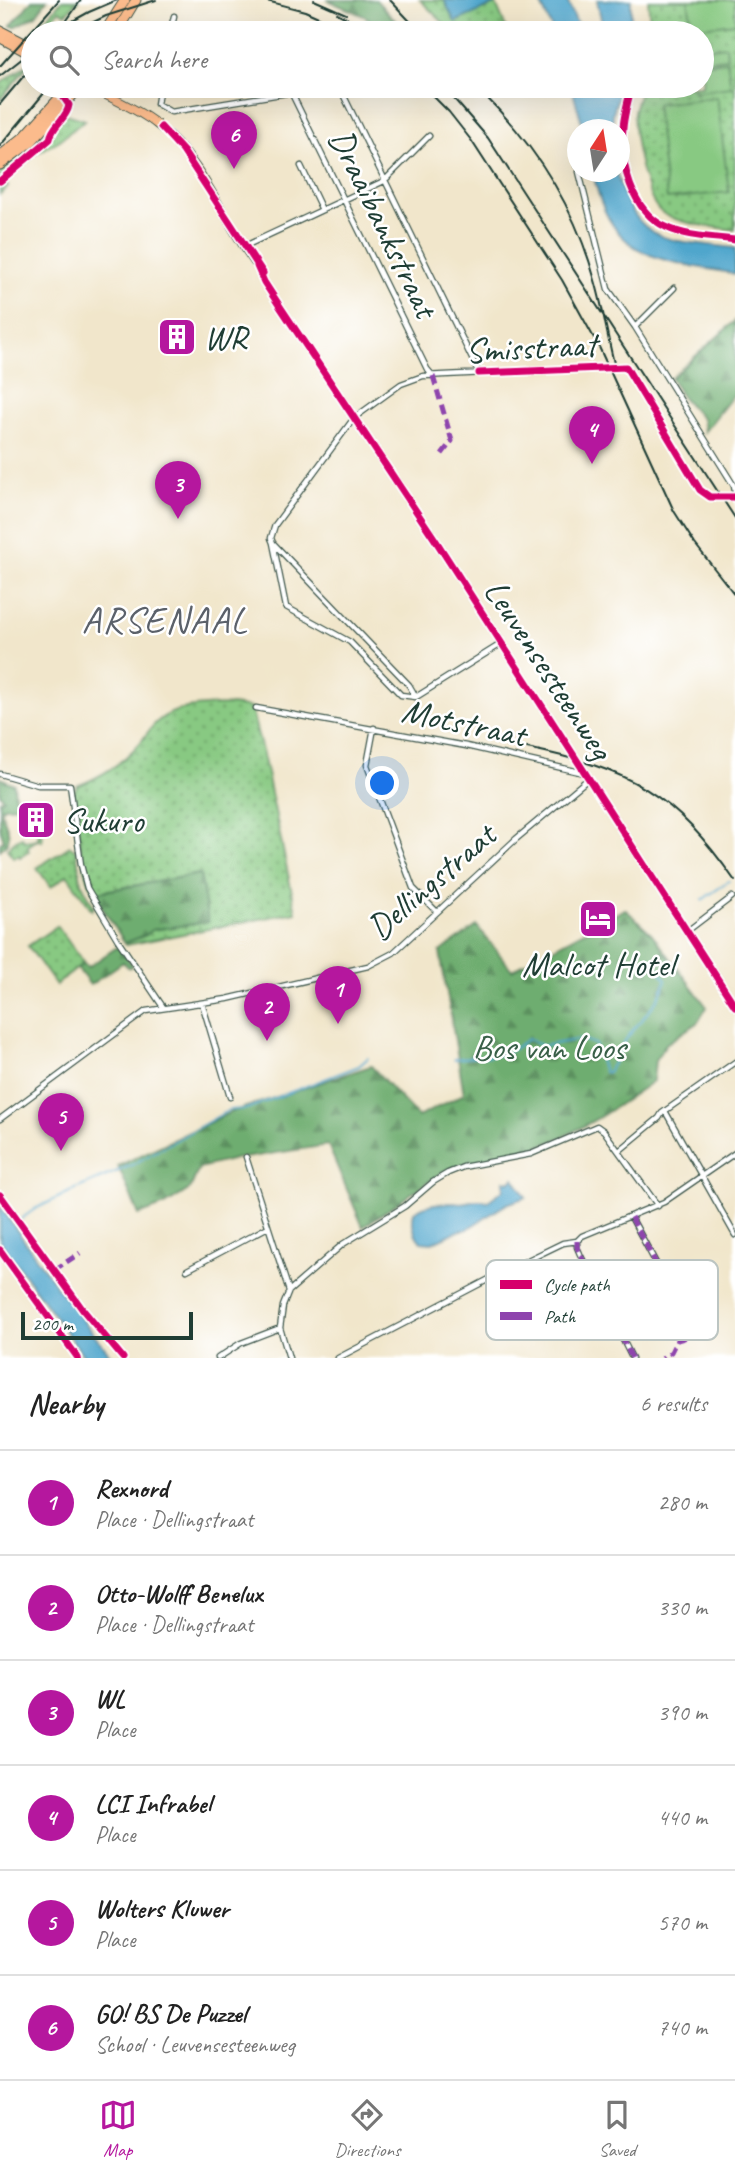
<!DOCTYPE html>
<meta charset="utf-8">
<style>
body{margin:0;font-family:Caveat,sans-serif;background:#f6f6f6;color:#222}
.compass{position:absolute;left:567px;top:119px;width:63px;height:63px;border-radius:50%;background:#fff;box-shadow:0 7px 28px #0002;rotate:12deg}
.scale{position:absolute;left:21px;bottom:18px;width:172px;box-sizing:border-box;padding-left:7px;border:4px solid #1f3d34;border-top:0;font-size:19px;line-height:24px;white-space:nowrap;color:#1f3d34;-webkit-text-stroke:5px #fff;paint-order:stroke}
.you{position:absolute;left:383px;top:784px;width:24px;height:24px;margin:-18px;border:5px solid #fff;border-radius:50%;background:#1a73e8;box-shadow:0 0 0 10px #1a73e833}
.badge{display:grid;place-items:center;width:46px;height:46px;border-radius:50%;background:#b5179e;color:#fff;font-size:23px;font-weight:700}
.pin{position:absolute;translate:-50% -58px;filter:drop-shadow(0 2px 4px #0008)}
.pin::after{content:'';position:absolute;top:37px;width:24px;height:21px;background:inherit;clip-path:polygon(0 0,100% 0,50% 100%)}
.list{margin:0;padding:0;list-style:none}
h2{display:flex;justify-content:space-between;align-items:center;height:91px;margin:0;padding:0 28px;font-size:30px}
h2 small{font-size:23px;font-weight:400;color:#767676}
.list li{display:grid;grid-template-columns:46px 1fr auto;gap:21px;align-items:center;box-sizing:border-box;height:105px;padding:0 28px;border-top:2px solid #e0e0e0}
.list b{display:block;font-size:26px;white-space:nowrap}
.list p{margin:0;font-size:23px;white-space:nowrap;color:#767676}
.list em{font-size:23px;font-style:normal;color:#767676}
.icon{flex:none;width:38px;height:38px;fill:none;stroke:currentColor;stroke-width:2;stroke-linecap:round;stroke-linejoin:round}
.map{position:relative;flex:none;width:735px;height:1358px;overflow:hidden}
.search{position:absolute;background:#fff;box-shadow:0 7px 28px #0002;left:21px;right:21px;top:21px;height:77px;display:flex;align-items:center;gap:18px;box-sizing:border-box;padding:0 24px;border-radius:38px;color:#767676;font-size:26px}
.sheet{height:721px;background:#fff}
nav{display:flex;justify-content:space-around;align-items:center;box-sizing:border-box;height:98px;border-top:2px solid #e0e0e0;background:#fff;font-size:19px;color:#767676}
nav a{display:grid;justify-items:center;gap:4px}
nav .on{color:#b5179e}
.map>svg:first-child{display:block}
</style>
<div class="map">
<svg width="735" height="1358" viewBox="0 0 735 1358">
<defs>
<pattern id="grass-dots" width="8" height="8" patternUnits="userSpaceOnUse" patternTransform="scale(1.75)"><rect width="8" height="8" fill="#88c982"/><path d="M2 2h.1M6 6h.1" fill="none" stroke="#6fa46b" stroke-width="1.8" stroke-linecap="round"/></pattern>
<pattern id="forest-firs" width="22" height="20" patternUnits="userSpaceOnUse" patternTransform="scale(1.75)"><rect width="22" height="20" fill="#6ead70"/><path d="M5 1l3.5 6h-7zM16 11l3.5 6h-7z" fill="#5a8e5d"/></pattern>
</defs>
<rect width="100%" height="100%" fill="#fff"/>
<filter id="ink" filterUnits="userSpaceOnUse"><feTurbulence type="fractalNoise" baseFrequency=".0143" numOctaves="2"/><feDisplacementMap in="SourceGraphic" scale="14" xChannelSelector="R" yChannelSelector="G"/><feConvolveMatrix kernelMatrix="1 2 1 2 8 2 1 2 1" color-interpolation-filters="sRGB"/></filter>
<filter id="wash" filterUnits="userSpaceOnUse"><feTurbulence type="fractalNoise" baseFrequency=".00686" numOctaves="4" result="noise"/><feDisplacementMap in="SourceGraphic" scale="28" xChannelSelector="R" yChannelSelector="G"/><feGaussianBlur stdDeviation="1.57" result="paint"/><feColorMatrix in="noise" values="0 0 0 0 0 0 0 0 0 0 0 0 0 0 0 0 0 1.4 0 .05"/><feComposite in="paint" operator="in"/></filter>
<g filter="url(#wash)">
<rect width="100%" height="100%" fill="#f1e6cb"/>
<path fill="url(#grass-dots)" stroke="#54835b" stroke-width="2" d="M62 0H78L66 14 59 10 51 22 54 25 44 33H33V39L30 37 37 29H40L42 24Z
M420 0H444L455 21 496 4 508 33H454Z
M648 0H735V230C715 227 676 224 661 212 645 199 631 132 634 112 635 103 640 94 642 86H702V33H651Z
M31 62 0 100V84Z
M63 113 85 120 60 140 34 155 5 182 8 187 0 194V171L44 134Z
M232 705 251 708 264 759 296 912 126 945 125 943 146 935 152 930 208 922 200 874 99 892 96 898C79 866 79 828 74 792L77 786C103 776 121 764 140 743 146 736 151 726 158 721 179 704 207 706 232 705Z
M38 833 43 835 42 841 38 839 27 847 29 851 20 857 19 855 14 858 7 849C12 843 15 840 22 837L24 841 38 839Z
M70 846 76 850 81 882 94 907 92 910 67 875 51 887 37 868Z
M57 926 84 963 56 985 28 946Z"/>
<path fill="url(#forest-firs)" stroke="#467552" stroke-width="2" d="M32 0H47L36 15 15 27 11 26Z
M327 0H376L407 33H390L364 16Z
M735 321V393L704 432 702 419 682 397 671 378Z
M0 778 14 784 15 798H18L19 806 4 807 1 810C5 826 17 838 0 850V843L4 841 0 828V800L4 799 0 794Z
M200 874 208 922 152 930 146 935 125 943 96 898 99 892Z
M625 909 652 934 707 1007 698 1022 666 1044 655 1060 653 1081C616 1107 583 1131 540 1146 509 1157 475 1159 444 1171L363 1227 328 1145 244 1158 243 1157 199 1168 190 1189 165 1205 139 1215 118 1166 231 1112 371 1066 418 1117 464 1094 440 952 477 926 512 970Z
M117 947 133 965 129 968 123 962 90 985 77 968 84 963 88 967Z"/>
<path fill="#88c982" stroke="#54835b" stroke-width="2" d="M688 0H735V23L692 28Z
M726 46 727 58 702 61V49Z
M727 61 731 87 694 92 693 86H702V64Z
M717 97 729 192 667 199 656 104Z"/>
<path fill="#50a6cc" stroke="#387280" stroke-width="2" d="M444 0H496V4L455 22Z
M539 0H567L581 33H554Z
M597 0H631V33H604Z
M571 86H621L613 113V129H584Z
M593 172H616C639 247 666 239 735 248V274C658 259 610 261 593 172Z
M514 1178 526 1197 507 1204 465 1230H460L431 1243 421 1242C413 1233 411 1224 414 1212 430 1201 441 1204 459 1203 472 1202 473 1198 488 1201L504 1189V1180L510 1182Z
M0 1206 56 1286 113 1358H85L0 1241Z"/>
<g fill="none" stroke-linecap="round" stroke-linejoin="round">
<path stroke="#50a6cc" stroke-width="2" d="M702 900 729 881
M454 1059 506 1054 528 1039 543 1046 581 1039 595 1044 604 1072H608C614 1062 619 1051 625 1041 639 1020 658 1006 666 980L653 962 654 959
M21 1219 35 1209 78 1188 132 1165 229 1110 246 1109 359 1066 368 1058"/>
</g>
</g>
<g filter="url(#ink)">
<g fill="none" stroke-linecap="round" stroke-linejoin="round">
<defs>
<path id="street" d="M170 33 174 16
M160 86 157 104 171 112 330 86
M339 86 479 373
M291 92 427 369 433 376
M577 165 578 166
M301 166 322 210
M579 172 608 289 635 327 734 486 735 492
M245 246 384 181 429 136
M635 327 674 288
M621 367 630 371 700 490 710 497H735
M273 543 271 538 275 525 354 418 401 384 423 376 569 369
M416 697 401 695 350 642 286 607 273 543 409 685 416 697 501 644
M256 708 466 746 584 773
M374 728 367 765 413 888 437 912
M0 774 38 785H70L81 865 87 888 118 940 163 1007
M686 932 732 897
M202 1003 230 1097
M665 1111 735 1235
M0 1119 146 1011 227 999 368 966 393 953 516 839 588 779
M619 1151 659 1118 662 1113 735 1062
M246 1157 289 1291
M0 1195 83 1310 123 1358
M631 1217 683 1313
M577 1241V1247L580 1254 632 1358
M0 1250 78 1358
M187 1270 268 1227
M218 1358 241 1343 280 1328
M289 1358 280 1328 283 1306 289 1291 343 1244 405 1206 433 1182 448 1173 463 1167 531 1154 597 1126 604 1131 658 1206
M338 1358 495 1276 563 1243 577 1241 582 1236 664 1202 735 1153"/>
<path id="primary" d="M0 30 33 47
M0 38 33 56
M88 86C111 98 138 109 159 126 204 163 224 223 259 268
M105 86 110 91
M257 266 264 282 279 305 434 538 735 1006"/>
<path id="highway" d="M104 33 125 0
M116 33 136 0
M0 156 25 136 70 86
M0 165 31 142 81 86"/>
</defs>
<use href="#street" stroke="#3e564b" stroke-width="7"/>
<use href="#primary" stroke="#3e564b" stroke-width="10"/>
<use href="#highway" stroke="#3e564b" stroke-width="11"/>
<use href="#street" stroke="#fff" stroke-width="4.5"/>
<use href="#primary" stroke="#fbbb8c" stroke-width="8"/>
<use href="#highway" stroke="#fbbb8c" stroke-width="9"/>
<path stroke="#1f3d34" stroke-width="2" d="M263 0 305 11 354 33
M314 0 346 14
M390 0 421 33
M337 13 374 33
M65 23 81 0
M51 33 89 12 117 0
M71 33 106 16 156 0
M0 66 59 0
M0 76 33 50
M423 86 449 112 471 140 562 280 599 347 674 511 695 544 735 595
M443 86 488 138 735 518
M475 86C531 139 573 202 594 277 603 306 607 337 615 367
M0 104 33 65
M0 146 50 86
M527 748C629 769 674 793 735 881"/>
<defs>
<path id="street-bridge" d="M569 369 621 367"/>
</defs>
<use href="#street-bridge" stroke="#3e564b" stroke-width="7" stroke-linecap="butt"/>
<use href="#street-bridge" stroke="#fff" stroke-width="4.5"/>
<path stroke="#8e44ad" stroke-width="5" stroke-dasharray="10 5" stroke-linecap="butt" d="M433 376 452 441 442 454
M631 1217 683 1313 688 1328 684 1338 677 1340 671 1352 662 1358
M577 1241V1247L580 1254 632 1358
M54 1270 80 1253"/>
<defs>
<path id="cycleway" d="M632 86C628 100 624 114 623 128 619 162 632 212 666 227 686 237 713 237 735 240
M161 127 183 151 263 273
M0 181 50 139C52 125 67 119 69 105L62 95 68 86
M257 266 264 282 279 305 434 538 735 1006
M479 373 626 367 700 490 710 497H735
M0 1195 83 1310 123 1358
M0 1250 78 1358"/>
</defs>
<use href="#cycleway" stroke="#fff" stroke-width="11"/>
<use href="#cycleway" stroke="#d6006c" stroke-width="7"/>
</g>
</g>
<defs>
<symbol id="building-square" viewBox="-11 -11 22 22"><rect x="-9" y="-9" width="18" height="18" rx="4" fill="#b5179e" stroke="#fff"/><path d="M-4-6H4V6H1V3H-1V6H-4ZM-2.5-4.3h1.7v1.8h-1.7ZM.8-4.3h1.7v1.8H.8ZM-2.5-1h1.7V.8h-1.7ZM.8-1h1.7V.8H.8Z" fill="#fff"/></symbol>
<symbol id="hotel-square" viewBox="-11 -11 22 22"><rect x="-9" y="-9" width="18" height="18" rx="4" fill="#b5179e" stroke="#fff"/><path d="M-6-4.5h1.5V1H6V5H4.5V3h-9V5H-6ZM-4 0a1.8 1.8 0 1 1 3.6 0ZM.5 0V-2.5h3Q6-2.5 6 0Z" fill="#fff"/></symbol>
</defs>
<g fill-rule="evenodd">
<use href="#building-square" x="155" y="315" width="44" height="44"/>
<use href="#building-square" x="14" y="798" width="44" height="44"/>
<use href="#hotel-square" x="576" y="897" width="44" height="44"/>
</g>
<g text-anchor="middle" stroke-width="5" stroke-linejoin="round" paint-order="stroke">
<g font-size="35" fill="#1f3d34" stroke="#fff">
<text transform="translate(384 223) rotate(64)" y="12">Draaibankstraat</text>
<text transform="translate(531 347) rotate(-3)" y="12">Smisstraat</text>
<text transform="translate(549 669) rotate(57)" y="12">Leuvensesteenweg</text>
<text transform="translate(464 722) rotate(12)" y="12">Motstraat</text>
<text transform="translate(431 881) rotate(-41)" y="12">Dellingstraat</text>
</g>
<g font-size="35" fill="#1f3d34" stroke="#fff" text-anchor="start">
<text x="204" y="349">WR</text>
<text x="63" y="832">Sukuro</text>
<text x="598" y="976" text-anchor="middle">Malcot Hotel</text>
</g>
<g font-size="35" fill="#396048" stroke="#fff">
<text x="549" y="1059">Bos van Loos</text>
</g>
<g font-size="37" letter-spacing="2" fill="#5b616a" stroke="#fff">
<text x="165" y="632">ARSENAAL</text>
</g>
</g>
<rect x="486" y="1260" width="232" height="80" rx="10" fill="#fff" stroke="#bcc5c2" stroke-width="2"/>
<rect x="500" y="1280" width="32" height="9" fill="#d6006c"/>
<rect x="500" y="1312" width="32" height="8" fill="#8e44ad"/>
<g font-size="19" fill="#1f3d34">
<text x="544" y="1291">Cycle path</text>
<text x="544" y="1323">Path</text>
</g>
</svg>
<svg class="compass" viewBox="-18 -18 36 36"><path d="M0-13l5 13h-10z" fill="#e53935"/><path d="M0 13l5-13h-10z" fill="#767676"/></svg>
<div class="scale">200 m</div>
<div class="you"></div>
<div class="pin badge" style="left:338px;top:1024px">1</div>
<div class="pin badge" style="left:267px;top:1041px">2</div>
<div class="pin badge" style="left:178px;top:519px">3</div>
<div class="pin badge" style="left:592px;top:464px">4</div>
<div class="pin badge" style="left:61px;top:1151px">5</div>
<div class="pin badge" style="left:234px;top:169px">6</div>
<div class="search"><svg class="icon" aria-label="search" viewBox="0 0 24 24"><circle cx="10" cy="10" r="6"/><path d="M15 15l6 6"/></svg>Search here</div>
</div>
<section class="sheet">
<h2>Nearby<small>6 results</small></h2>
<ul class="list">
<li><span class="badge">1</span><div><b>Rexnord</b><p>Place · Dellingstraat</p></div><em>280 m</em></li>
<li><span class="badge">2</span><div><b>Otto-Wolff Benelux</b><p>Place · Dellingstraat</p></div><em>330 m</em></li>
<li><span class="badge">3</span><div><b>WL</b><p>Place</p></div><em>390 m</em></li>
<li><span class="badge">4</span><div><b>LCI Infrabel</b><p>Place</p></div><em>440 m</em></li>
<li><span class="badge">5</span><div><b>Wolters Kluwer</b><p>Place</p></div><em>570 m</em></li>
<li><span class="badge">6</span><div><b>GO! BS De Puzzel</b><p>School · Leuvensesteenweg</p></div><em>740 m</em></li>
</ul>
</section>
<nav>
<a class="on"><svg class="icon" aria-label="map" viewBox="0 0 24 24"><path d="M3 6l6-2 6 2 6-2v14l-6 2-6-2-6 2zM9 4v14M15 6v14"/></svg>Map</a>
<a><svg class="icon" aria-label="directions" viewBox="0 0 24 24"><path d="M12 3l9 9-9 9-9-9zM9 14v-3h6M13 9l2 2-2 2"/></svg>Directions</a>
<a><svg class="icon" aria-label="saved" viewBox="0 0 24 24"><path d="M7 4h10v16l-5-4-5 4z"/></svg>Saved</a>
</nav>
